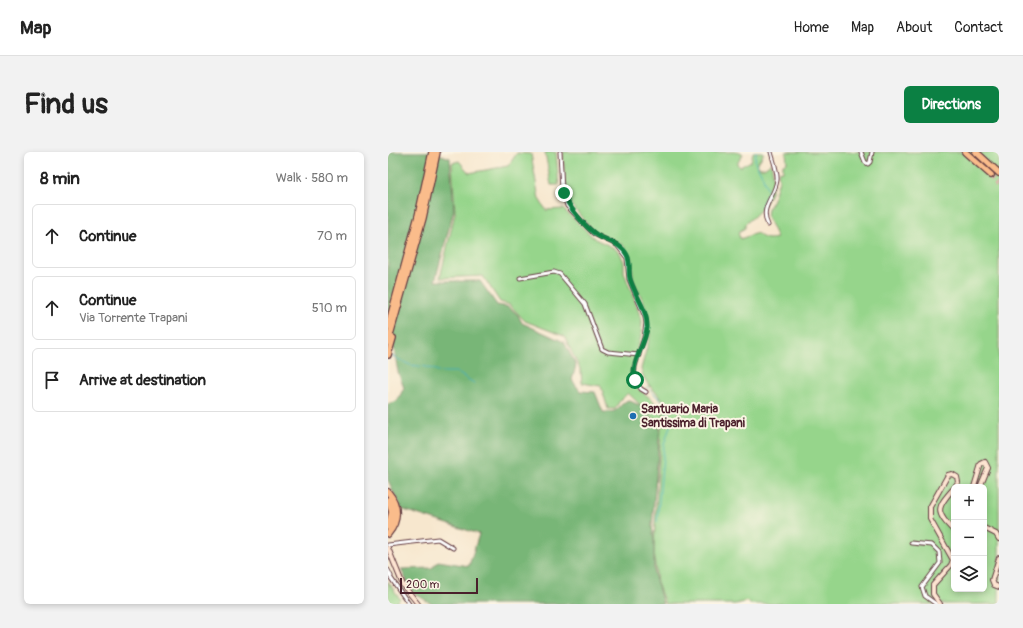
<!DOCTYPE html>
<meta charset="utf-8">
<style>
body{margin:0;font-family:Pangolin,sans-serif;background:#f2f2f2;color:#222}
.controls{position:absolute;right:12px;bottom:12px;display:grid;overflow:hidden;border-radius:6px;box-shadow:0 2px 6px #0003}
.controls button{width:36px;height:36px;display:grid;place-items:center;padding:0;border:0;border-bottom:1px solid #e0e0e0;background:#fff;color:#222;font:20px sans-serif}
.scale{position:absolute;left:12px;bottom:10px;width:78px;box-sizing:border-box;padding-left:4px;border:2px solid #4a1f2b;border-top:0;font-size:11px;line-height:14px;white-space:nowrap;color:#4a1f2b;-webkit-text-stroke:3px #fcf5e5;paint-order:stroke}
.stop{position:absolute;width:12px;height:12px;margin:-9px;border:3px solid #0b8043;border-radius:50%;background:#fff}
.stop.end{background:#0b8043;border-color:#fff;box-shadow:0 1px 4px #0008}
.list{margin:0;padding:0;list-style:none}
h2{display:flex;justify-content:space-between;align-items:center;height:52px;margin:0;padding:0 16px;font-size:17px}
h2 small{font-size:13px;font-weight:400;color:#767676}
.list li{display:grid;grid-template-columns:26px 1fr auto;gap:12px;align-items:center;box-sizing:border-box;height:64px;margin:0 8px 8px;padding:0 8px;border:1px solid #e0e0e0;border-radius:6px}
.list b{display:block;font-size:15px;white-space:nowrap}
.list p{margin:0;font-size:13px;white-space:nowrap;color:#767676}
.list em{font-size:13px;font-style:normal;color:#767676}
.icon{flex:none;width:22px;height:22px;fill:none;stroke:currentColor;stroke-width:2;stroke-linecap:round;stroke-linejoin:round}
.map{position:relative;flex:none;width:611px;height:452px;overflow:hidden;border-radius:6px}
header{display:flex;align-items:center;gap:24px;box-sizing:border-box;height:56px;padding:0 20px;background:#fff;border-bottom:1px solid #e0e0e0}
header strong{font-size:19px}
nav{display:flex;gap:22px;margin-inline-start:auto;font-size:14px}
.intro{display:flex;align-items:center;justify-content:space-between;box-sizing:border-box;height:96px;padding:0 24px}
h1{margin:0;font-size:28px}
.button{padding:10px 18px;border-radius:6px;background:#0b8043;color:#fff;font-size:14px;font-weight:700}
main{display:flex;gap:24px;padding:0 24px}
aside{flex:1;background:#fff;border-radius:6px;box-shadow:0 2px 6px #0003}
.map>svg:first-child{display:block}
</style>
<header>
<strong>Map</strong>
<nav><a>Home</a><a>Map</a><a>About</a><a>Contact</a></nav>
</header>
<div class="intro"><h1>Find us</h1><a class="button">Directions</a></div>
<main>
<aside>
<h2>8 min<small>Walk · 580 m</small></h2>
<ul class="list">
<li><svg class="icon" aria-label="ahead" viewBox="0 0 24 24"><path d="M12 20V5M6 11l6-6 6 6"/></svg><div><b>Continue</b></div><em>70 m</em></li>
<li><svg class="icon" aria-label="ahead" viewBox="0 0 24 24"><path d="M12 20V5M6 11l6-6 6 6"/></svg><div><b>Continue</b><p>Via Torrente Trapani</p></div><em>510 m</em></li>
<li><svg class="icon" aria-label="arrive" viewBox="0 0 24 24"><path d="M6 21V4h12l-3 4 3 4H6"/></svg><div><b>Arrive at destination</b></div></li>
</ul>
</aside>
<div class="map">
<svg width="611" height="452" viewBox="0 0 611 452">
<rect width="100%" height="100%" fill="#fcf5e5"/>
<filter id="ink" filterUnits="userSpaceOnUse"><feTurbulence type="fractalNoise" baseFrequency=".025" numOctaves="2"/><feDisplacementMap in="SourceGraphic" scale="8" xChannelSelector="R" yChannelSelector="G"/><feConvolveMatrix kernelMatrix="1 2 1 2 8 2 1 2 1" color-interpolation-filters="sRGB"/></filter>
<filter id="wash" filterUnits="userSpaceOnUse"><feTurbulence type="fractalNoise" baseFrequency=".012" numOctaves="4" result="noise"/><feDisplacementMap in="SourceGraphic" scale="16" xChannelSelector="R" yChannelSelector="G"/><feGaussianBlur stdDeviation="0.9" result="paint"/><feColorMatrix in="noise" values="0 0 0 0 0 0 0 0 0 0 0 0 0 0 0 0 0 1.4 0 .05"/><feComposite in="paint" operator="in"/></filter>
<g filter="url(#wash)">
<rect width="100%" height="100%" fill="#f7e7ce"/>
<path fill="#96d58b" stroke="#707a5b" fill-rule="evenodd" d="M157 0H168L171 33H163Z
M175 0H347L355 2 349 12 352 15 363 9 365 0H375V3L369 12 372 16H376L383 11C390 40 378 55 357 72V76L350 80 352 87 369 81C375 87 381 88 389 86L379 64 380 57 386 45 391 28 390 20 395 19V12L399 11 398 0H611V452H362L360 449 347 452H277L269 431 266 404 267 369 273 275 278 269 275 258 280 254C271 241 256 233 253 217L262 184 261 168 256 151 245 127 244 107 235 93 205 79 180 49 177 35ZM566 335H596V437H566Z
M129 1 143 2 151 47 158 58 175 57 207 87 226 96 232 101 236 110V120L254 169 253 185 240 230C254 240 270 249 277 265L273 273 240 241 231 250 227 257H220L213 234 194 231 193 219 176 184 137 169 122 153 112 150 95 124 52 126 67 61 64 11 71 9 81 21 120 14Z
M0 429 12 447 9 450V452H0Z"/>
<path fill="#78b677" stroke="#616a51" d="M0 0H45L62 6 66 58 47 129H92L109 153 121 155 130 163 134 171 176 190 188 213 184 228 192 239 207 240 215 260C233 261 228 254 240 248L253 254 272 275 264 374 266 388V421L275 452H44L24 440 13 417 44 416 50 409 81 414 91 382 13 357 0 328V252L9 249 16 236 10 220 5 191 0 188Z"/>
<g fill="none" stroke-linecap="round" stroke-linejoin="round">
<path stroke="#3fafbb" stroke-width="1" d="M368 0 367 10 374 23 380 39 373 54
M2 203 22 213 39 215 53 220H68L86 231
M259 235 277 252 283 271 276 293 269 370"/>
</g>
</g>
<g filter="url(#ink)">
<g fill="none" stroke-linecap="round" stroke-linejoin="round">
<path stroke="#d4bfad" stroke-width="5.5" stroke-dasharray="5.5 3" stroke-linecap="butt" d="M603 23 611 31"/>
<defs>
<path id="minor" d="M172 0 174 38 179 54 206 82 229 93 239 106 241 127 257 165 258 171 256 186 247 214 246 226 253 237 258 240
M473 0 477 10 480 12 482 10 484 0
M380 73C371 55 387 45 389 28 390 20 385 8 383 0
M132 126 166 120 172 122 197 152 214 197 220 200 251 203
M523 391 544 393 551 400 552 411 534 435 537 444 548 452
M0 393 50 387 65 396
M0 418 3 424
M0 422 21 452"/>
<path id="secondary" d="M586 335 593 312 597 310 600 316 592 335
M566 336C548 356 547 360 566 379
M596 376 608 382 611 387
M0 396 15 433 30 452
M611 406 604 428 606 433 611 435
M552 452 545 442V433L563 413 565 408 542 367V355L560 323 564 322 569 325 570 330 567 335"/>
<path id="motorway" d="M577 0 603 23
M588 0 611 21
M0 174 30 64 44 0
M0 190 35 66 49 0
M0 203 5 186
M0 340C11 353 11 369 0 382
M0 348 4 360 0 375"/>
</defs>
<use href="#minor" stroke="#643d43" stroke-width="5"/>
<use href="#secondary" stroke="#643d43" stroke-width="6"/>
<use href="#motorway" stroke="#643d43" stroke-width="8"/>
<use href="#minor" stroke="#fff" stroke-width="3"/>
<use href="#secondary" stroke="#fde4d1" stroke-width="4"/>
<use href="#motorway" stroke="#fabc8b" stroke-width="5.5"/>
</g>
</g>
<g fill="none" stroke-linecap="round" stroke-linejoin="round" filter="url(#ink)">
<path stroke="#0b8043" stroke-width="5" d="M176 41C179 54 198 76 209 83 220 90 233 91 239 103 243 111 240 119 242 127 247 144 260 158 259 176 257 193 242 212 247 228"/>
</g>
<circle fill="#1f6fb2" stroke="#fcf5e5" stroke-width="1.5" cx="245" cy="264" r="4"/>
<g text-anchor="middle" stroke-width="4" stroke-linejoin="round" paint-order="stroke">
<g font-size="12" font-weight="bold" fill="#4a1f2b" stroke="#fcf5e5" text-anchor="start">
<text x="253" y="261">Santuario Maria<tspan x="253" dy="14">Santissima di Trapani</tspan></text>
</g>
</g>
</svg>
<div class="controls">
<button>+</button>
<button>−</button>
<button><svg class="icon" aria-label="layers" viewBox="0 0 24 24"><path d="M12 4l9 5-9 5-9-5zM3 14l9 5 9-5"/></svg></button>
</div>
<div class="scale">200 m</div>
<div class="stop" style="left:247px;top:228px"></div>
<div class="stop end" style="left:176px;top:41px"></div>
</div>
</main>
